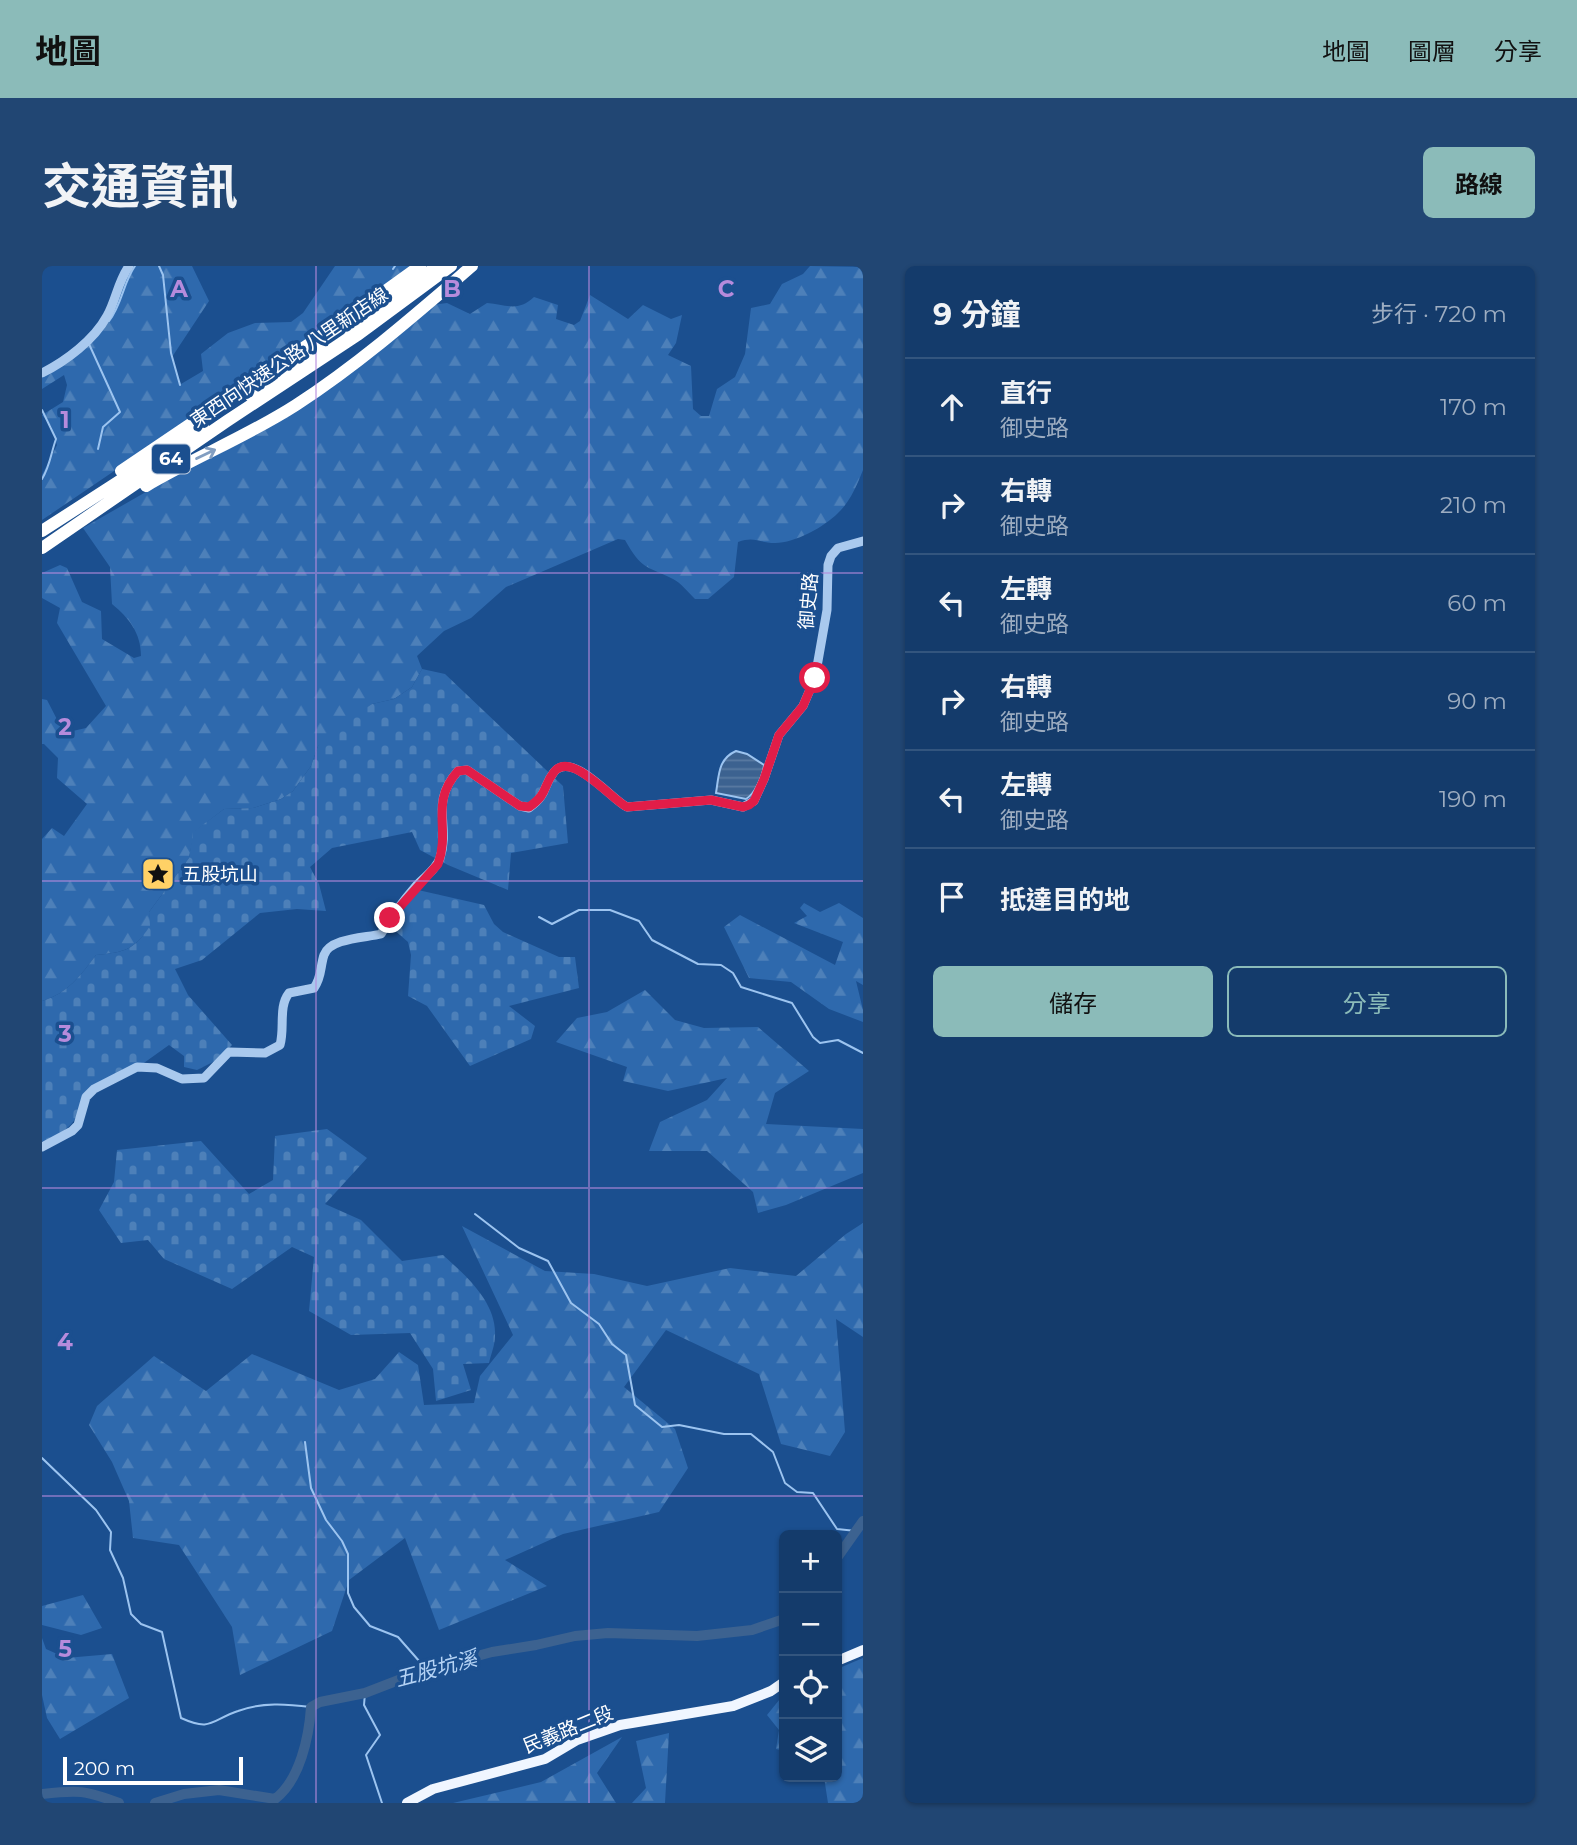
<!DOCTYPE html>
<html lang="zh-TW">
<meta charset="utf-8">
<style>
body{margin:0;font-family:Montserrat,"Noto Sans TC",sans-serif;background:#214673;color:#f1f3f6}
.controls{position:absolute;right:21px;bottom:21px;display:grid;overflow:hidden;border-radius:10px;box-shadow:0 2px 5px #0004}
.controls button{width:63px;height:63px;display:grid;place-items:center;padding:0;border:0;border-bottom:2px solid #33557e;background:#143b6b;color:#f1f3f6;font:35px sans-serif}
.scale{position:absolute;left:21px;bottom:18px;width:180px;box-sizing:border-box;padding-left:7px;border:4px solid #fff;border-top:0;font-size:19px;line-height:24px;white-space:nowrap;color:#fff;-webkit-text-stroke:5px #1b4f8f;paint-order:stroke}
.stop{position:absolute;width:21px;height:21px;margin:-16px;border:5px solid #e11d48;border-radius:50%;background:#fff}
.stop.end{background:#e11d48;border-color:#fff;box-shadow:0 2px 7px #0008}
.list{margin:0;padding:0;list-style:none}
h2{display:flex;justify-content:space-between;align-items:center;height:91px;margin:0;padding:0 28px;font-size:30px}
h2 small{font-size:23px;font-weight:400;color:#9dadc1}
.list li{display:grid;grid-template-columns:46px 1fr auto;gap:21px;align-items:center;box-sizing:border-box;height:98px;padding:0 28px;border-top:2px solid #33557e}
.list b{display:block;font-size:26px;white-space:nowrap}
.list p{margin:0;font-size:23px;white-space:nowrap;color:#9dadc1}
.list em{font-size:23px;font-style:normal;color:#9dadc1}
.actions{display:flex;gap:14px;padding:21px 28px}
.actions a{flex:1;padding:16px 0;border:2px solid #8bbbb9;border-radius:10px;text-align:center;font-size:24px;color:#8bbbb9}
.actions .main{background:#8bbbb9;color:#111}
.icon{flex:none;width:38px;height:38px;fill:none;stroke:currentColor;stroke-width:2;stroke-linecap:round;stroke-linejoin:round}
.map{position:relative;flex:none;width:821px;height:1537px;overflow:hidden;border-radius:10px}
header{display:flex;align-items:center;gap:42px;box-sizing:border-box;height:98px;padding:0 35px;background:#8bbbb9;color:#111}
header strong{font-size:33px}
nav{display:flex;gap:38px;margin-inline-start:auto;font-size:24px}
.intro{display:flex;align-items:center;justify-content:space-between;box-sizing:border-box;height:168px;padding:0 42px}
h1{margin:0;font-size:49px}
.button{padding:18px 32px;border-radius:10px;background:#8bbbb9;color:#111;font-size:24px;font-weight:700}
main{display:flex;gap:42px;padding:0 42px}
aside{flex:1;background:#143b6b;border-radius:10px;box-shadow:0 2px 5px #0004}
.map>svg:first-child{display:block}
</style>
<header>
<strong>地圖</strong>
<nav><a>地圖</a><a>圖層</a><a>分享</a></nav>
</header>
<div class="intro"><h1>交通資訊</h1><a class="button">路線</a></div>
<main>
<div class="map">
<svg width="821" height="1537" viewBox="0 0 821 1537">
<defs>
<pattern id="forest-firs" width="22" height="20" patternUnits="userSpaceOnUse" patternTransform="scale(1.75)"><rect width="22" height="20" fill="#2e69ad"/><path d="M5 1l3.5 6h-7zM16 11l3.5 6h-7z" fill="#4d80b9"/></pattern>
<pattern id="cemetery-stones" width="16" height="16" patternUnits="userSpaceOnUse" patternTransform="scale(1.75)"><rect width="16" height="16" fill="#2e69ad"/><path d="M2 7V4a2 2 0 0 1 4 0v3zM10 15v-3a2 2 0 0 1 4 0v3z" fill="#4d80b9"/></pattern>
<pattern id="water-rules" width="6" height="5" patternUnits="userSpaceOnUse" patternTransform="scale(1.75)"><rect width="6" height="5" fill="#3c6290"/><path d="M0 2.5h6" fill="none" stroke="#597aa1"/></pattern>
</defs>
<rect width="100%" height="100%" fill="#1b4f8f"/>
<path fill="url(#forest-firs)" d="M87 0H150L167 35 130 91 139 118 161 105 159 88 186 67 213 57 249 56 261 47 293 0H374L0 254V209L15 179 9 160 0 149 21 136 25 119 22 109 0 123V105L46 71 65 46Z
M768 0 821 1V204C815 219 808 236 796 247 782 261 753 277 733 277 717 277 713 270 696 276L692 311 666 333H653C646 326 639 317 631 313 603 299 600 304 583 274L576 273 464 321 429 352 402 365 375 390 380 403 370 421 352 433 330 438 276 480 269 500 251 525 239 533 211 542 182 543 152 566 147 592 107 646 109 660C90 685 83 686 54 689 39 709 25 728 0 735V573L10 562 22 570 45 538 15 512 16 492 2 478H0V433L5 434 22 467 44 462 64 440 15 357 18 342 0 332V307L18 299 25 302 40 336 59 345 60 373 92 392 99 390C99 367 87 352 70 338L68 301 41 262 296 116 390 39 405 37 428 48 445 37C465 39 476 46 492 31L516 39 514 53 532 59 538 55 548 29 586 53 601 39 629 53 640 49 634 77 626 89 649 100 651 143 659 150H667L675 123 693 111 703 88 709 42 728 38 740 18 761 8Z
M762 637 778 646 797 637 821 652V719L814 715 821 744V756L787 743 749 716 707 712 682 661 698 649 793 699 801 676 752 657 765 650 758 642Z
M603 724 633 754 662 762 716 761 767 805 733 827 724 858 821 863V907L744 939 716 947 711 926 665 885H607L618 856 665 834 685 812 626 825 581 815 585 801 514 776 535 752 565 746Z
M821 957V1071L794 1053 803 1166 788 1190 739 1178 717 1108 624 1064 582 1121 633 1163 646 1202 617 1246 521 1268 463 1294 505 1320 397 1364 363 1272 307 1314 290 1365 198 1409 190 1361 137 1279 91 1272 87 1235 70 1196 47 1159 55 1140 112 1090 164 1125 210 1088 297 1124 333 1113 357 1086 376 1099 382 1139 432 1137 438 1110 471 1069 420 960 503 1005 552 1008 605 1020 688 1002 754 1010 804 968Z
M41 1329 60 1362 39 1369 0 1359V1340Z
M0 1372 4 1383 24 1392 70 1388 87 1432 18 1473 5 1452 0 1429Z
M821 1392V1537H786L782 1511H795V1403Z
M742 1428V1485L734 1483 737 1464 725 1449Z
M627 1467 623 1537H590L604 1522 594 1475Z
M580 1471 555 1507 574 1537H411L499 1516Z"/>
<path fill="url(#cemetery-stones)" d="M380 403 403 408 521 520 526 577 469 587 466 624 406 599 378 584 370 566 290 582 268 601 277 618 284 645 255 643 218 647 160 694 133 703 146 729 190 779 175 794 155 804 142 801V790L127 779 92 804 45 826C34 857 31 860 3 877L0 875V735C25 728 39 709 54 689 83 686 91 685 108 660L107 646 147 592 151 566 182 543 211 542 239 533 251 525 269 500 276 480 284 469 330 438 352 433 370 421Z
M376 624 442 639 452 658 461 666 517 691H533L537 722 467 740 493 760 489 773 428 800 385 740 366 730 369 689 366 676 350 662 355 648Z
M285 863 325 892 283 938 319 954 360 995 401 989C423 1009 455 1036 453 1070 453 1079 449 1088 447 1097L421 1098 429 1124 394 1135 391 1103 368 1067 309 1069 267 1045 272 991 250 981 190 1023 122 993 106 974 79 977 57 944 72 916 75 884 159 875 207 928 231 914 233 870Z"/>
<path fill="url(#water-rules)" stroke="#9cc4f0" stroke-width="2" d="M694 485 705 488 722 499C721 509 713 528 704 533L674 527C677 509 676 493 694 485Z"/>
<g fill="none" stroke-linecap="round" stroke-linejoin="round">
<path stroke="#9cc4f0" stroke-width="2" d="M117 0 121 9 129 87 138 119
M351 3 353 0
M67 55C80 39 81 17 93 0
M47 78 78 146 61 161 56 183
M0 144 14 173C9 187 8 200 0 213
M497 651 510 658 537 644H568L597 655 610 674 656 698 679 699 691 707 699 721 750 737 771 771 778 777 796 774 821 787
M433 948 477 982 506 995 529 1037 557 1058 570 1078 584 1089 593 1139 620 1161 637 1159 682 1168H709L731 1186 743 1217 755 1226 771 1227 795 1263 814 1265
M263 1176 269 1222 284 1254 300 1275 306 1288V1327L312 1341 328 1360 356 1371 385 1404
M0 1192 54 1244 69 1266 68 1284 81 1312 89 1348 99 1358 120 1366 139 1452C170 1466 169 1454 196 1445 220 1436 245 1438 269 1441
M323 1427 322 1439 338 1469 324 1489 340 1537"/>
<path stroke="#3c6290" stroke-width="10" d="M795 1292 821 1255
M0 1528C36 1524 43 1524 77 1537
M113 1537 142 1528 177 1524 233 1533C258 1514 267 1471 269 1441L278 1436 323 1427 380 1405 450 1386 494 1379 533 1370 566 1367 655 1370 710 1364 742 1353"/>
<path stroke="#a9c9ee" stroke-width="9" d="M0 107C24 95 52 74 65 50 74 34 76 15 87 0
M0 881 30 865 36 859 44 831 52 823 95 801 115 802 140 813 162 812 187 786 223 787 238 779C243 762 236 741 247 727L272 722C280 711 278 701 282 689 288 672 323 672 339 668 349 651 361 635 374 620 382 611 394 604 398 592 409 559 387 537 416 505L425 504 478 540 487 542C507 527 500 521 512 506 530 484 570 534 585 541L669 534 701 541 712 535 722 513 737 469 761 440 773 412 785 344 786 299 789 290 796 282 821 275"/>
<path stroke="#f0f6ff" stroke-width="10" d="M795 1395 821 1384
M365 1537 391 1523 503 1493 535 1474 578 1459 691 1440 729 1425 742 1416"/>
<path stroke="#fff" stroke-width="12" d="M209 130 313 61 395 0
M79 205 307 51 378 0
M104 220C153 191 206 170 254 139 317 98 373 49 430 0
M0 265 161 161
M0 282 185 155 317 68 409 0"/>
</g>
<defs><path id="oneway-shaft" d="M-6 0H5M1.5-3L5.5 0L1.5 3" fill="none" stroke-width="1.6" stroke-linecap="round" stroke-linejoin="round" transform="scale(1.75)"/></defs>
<use stroke="#829ec1" href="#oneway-shaft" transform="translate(164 188) rotate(-26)"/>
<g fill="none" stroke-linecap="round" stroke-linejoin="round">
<path stroke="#e11d48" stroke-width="9" d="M348 652 396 598C409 563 387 537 416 505L425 504 478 540 487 541C507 527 500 521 512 506 529 484 570 534 585 541L669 534 701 541 707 539 712 535 722 513 737 469 761 440 773 412"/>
</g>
<path fill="none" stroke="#b68bdc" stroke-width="2" stroke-opacity="0.55" d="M274 0V1537M547 0V1537M0 307H821M0 615H821M0 922H821M0 1230H821"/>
<defs>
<symbol id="sight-square" viewBox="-11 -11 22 22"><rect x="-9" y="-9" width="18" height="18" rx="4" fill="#ffd166" stroke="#1b4f8f"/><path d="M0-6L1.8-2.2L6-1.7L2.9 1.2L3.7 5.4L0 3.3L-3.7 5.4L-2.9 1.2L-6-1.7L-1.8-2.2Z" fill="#111"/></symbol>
</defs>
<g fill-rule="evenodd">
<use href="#sight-square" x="97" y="589" width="38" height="38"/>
</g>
<g text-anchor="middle" stroke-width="7" stroke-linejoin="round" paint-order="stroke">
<rect fill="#1b4f8f" stroke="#bbcadd" stroke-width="2" x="110" y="178.5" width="38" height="29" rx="5"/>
<g font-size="18" font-weight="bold" fill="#fff">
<text x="129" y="199">64</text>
</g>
<g font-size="19" fill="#fff" stroke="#1b4f8f">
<text transform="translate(247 91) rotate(-34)" y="7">東西向快速公路 八里新店線</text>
<text transform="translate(766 335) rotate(-85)" y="7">御史路</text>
<text transform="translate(526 1463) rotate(-22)" y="7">民義路二段</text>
</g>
<g font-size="19" fill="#fff" stroke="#1b4f8f" text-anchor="start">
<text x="140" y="615">五股坑山</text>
</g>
<g font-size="21" font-style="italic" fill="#b5d3f5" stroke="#1b4f8f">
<text transform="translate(394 1403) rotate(-15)" y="7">五股坑溪</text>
</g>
</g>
<g font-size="23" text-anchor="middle" font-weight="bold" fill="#b68bdc" stroke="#1b4f8f" stroke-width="7" stroke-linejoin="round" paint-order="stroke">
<text x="137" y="31">A</text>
<text x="410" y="31">B</text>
<text x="684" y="31">C</text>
<text x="23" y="162">1</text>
<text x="23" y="469">2</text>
<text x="23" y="776">3</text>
<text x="23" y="1084">4</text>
<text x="23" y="1391">5</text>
</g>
</svg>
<div class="controls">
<button>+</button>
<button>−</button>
<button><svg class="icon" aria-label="locate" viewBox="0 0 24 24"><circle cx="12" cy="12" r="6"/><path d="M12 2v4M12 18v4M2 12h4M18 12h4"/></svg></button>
<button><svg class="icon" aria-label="layers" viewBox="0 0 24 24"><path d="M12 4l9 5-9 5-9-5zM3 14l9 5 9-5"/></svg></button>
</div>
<div class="scale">200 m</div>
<div class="stop" style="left:773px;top:412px"></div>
<div class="stop end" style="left:348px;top:652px"></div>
</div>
<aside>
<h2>9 分鐘<small>步行 · 720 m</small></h2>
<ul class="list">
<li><svg class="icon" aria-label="ahead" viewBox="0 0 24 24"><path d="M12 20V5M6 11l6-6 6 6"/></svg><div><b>直行</b><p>御史路</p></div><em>170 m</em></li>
<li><svg class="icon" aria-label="right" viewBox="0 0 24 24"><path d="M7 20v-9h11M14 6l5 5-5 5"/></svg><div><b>右轉</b><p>御史路</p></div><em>210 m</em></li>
<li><svg class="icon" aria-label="left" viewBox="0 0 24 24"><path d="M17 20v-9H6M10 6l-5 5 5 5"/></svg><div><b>左轉</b><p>御史路</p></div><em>60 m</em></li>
<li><svg class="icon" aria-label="right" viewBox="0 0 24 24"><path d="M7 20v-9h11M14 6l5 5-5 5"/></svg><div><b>右轉</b><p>御史路</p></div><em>90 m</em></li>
<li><svg class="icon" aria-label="left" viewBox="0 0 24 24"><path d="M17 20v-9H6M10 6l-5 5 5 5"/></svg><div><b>左轉</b><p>御史路</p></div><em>190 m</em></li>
<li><svg class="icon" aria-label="arrive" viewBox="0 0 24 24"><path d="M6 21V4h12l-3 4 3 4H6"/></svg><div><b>抵達目的地</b></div></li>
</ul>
<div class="actions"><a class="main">儲存</a><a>分享</a></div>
</aside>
</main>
